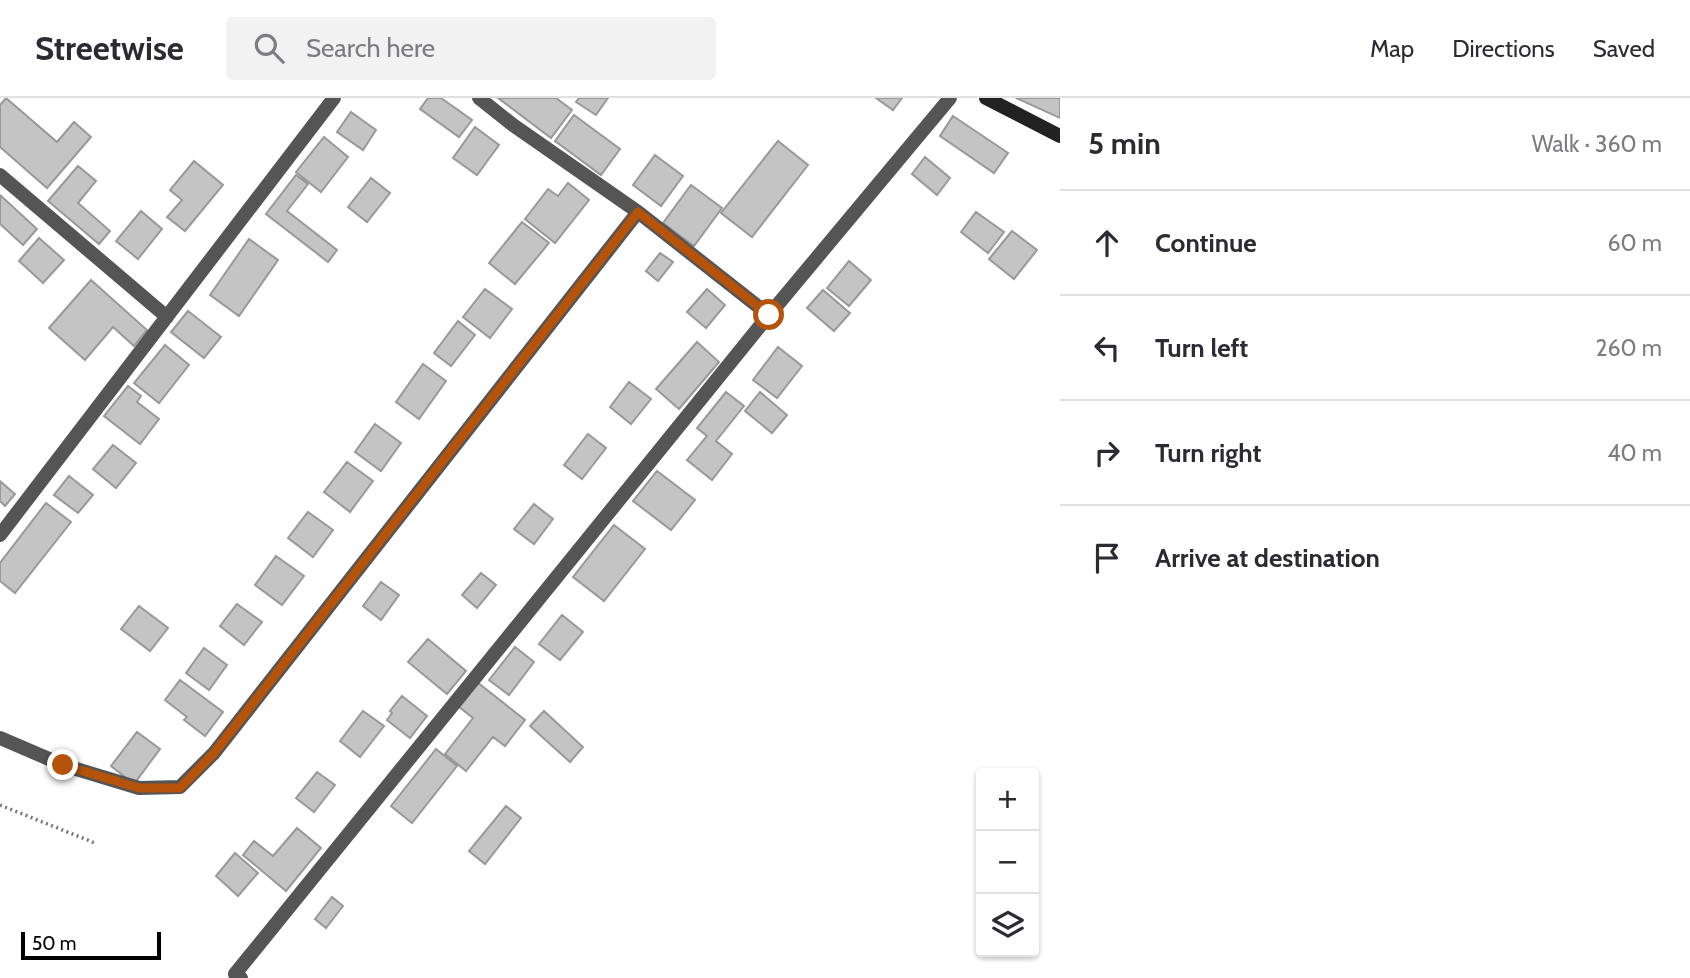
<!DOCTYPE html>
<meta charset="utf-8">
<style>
body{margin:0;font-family:Cabin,sans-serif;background:#f2f2f3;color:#2b2b33}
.controls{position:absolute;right:21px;bottom:21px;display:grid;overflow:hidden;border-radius:7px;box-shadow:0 2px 5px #0004}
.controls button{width:63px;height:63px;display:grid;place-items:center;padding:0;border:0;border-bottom:2px solid #e1e1e2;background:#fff;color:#2b2b33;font:35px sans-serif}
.scale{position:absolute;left:21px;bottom:18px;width:140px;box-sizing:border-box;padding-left:7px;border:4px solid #000;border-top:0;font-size:19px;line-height:24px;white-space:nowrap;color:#000;-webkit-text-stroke:5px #fff;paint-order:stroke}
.stop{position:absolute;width:21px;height:21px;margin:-16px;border:5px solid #b45309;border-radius:50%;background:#fff}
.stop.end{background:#b45309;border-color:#fff;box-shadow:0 2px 7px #0008}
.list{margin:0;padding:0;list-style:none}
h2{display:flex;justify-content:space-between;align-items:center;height:91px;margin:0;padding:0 28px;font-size:30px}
h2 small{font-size:23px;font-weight:400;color:#7c7c81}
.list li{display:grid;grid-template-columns:46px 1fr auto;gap:21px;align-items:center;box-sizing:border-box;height:105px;padding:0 28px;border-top:2px solid #e1e1e2}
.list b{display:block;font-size:26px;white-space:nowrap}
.list em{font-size:23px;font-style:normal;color:#7c7c81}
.icon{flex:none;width:38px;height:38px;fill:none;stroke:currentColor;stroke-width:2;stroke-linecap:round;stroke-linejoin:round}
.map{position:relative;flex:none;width:1060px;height:880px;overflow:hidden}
header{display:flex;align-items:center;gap:42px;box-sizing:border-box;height:98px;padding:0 35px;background:#fff;border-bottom:2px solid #e1e1e2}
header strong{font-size:33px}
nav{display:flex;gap:38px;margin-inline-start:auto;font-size:24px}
.search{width:490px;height:63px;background:#f2f2f3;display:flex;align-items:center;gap:18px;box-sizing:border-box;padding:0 24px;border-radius:7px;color:#7c7c81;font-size:26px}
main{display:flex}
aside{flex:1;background:#fff}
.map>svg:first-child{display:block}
</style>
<header>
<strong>Streetwise</strong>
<div class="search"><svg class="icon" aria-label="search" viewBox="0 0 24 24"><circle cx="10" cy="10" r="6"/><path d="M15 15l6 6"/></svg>Search here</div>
<nav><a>Map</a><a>Directions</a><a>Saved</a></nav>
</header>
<main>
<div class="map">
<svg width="1060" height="880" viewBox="0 0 1060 880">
<rect width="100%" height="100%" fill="#fff"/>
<path fill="#c4c4c4" stroke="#999" stroke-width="2" d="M6 0 57 44 74 24 91 39 47 90 0 49V7Z
M428 0H441L472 22 459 39 420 11Z
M498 0H556L572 12 551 40Z
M579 0H608L596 17 576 4Z
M876 0H902L893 12Z
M1016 0H1060V20Z
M351 14 376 32 363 52 337 34Z
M574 17 620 51 601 77 555 43Z
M953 18 1008 55 994 75 940 38Z
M475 29 499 47 477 77 453 60Z
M324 39 348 59 321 94 296 74Z
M778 43 808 67 752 139 721 115Z
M655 57 683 78 661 108 633 87Z
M925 59 950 80 937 97 912 76Z
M194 63 223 87 185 133 167 119 182 102 170 92Z
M78 68 96 83 78 105 110 133 99 146 48 103Z
M296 77 308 86 287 113 337 152 328 164 266 116Z
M371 80 390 95 367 124 348 109Z
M568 85 589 102 555 145 525 121 548 91 558 98Z
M691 87 722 110 694 148 663 125Z
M0 97 37 131 23 147 0 126Z
M141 113 162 131 138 161 116 143Z
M976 114 1004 134 988 155 961 134Z
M522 124 549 145 515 186 489 165Z
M1012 133 1037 152 1014 181 989 161Z
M39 140 64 162 43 185 19 163Z
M249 141 278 162 239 218 210 197Z
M660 155 673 164 658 183 646 173Z
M849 163 871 182 849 208 827 190Z
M91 182 147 232 134 248 113 229 85 262 49 230Z
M485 191 512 211 490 240 463 219Z
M707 191 725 207 706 230 687 214Z
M823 192 850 215 834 233 807 210Z
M188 213 221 239 204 260 171 234Z
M458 223 475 237 451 268 434 255Z
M697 244 719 264 679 311 656 291Z
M165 247 189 267 159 305 134 285Z
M778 249 802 268 777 300 753 282Z
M423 266 446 283 419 321 396 304Z
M629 284 651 301 631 326 610 309Z
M128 288 141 298 137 304 159 321 140 346 104 318Z
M726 294 744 308 716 343 732 356 712 382 687 362 707 338 697 330Z
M760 294 787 317 772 335 745 313Z
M375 326 401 345 381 373 355 354Z
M588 336 606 350 582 381 564 367Z
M113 347 136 365 116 390 93 371Z
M347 364 373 383 350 414 324 394Z
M657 373 695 402 671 432 633 403Z
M69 378 93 397 78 415 54 397Z
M0 383 15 396 5 408 0 403Z
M46 405 71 424 15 495 0 483V465Z
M534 406 553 421 534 446 514 431Z
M308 414 333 432 313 459 288 440Z
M614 427 645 451 604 503 573 479Z
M276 458 304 478 282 507 255 487Z
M481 475 496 487 477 510 462 497Z
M381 484 399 497 381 522 363 508Z
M237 506 262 524 244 547 220 528Z
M139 508 168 530 150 553 121 531Z
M562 517 583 534 560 562 539 546Z
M428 541 466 573 447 596 408 564Z
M515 549 534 564 509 597 489 582Z
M204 550 227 567 209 592 186 575Z
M180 582 223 614 205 638 184 622 187 619 165 602Z
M477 584 525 622 505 648 493 639 466 673 445 656 473 620 458 608Z
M402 598 427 618 410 640 387 622 392 615 390 613Z
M363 613 384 628 360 659 340 643Z
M544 613 583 649 570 664 530 628Z
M137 634 160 651 134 686 111 668Z
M436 651 457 668 412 725 391 708Z
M317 674 335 687 314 714 296 700Z
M506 708 521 720 485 766 469 753Z
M297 730 321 750 286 793 243 757 254 743 273 758Z
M235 755 258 775 238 798 216 778Z
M332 799 343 808 326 830 315 821Z"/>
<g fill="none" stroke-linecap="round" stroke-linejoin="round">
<path stroke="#777" stroke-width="3.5" stroke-dasharray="2 3.5" stroke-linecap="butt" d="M0 707 95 745"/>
<path stroke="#555" stroke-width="14" d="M479 0 513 27 638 114 769 217
M0 77 167 219
M0 437 334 0
M0 640 63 667 139 690 180 689 214 655 638 114
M241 880 235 876 769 217 950 0"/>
<path stroke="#222" stroke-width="14" d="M986 0 1060 38"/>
</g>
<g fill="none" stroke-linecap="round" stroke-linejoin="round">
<path stroke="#b45309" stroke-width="9" d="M63 667 139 690H180L214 655 638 114 769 217"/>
</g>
</svg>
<div class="controls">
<button>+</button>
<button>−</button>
<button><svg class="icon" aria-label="layers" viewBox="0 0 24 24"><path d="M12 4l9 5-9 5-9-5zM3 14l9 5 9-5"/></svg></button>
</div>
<div class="scale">50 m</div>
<div class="stop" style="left:769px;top:217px"></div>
<div class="stop end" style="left:63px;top:667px"></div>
</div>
<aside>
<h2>5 min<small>Walk · 360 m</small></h2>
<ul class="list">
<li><svg class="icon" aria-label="ahead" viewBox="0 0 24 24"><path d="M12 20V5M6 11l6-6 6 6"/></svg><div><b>Continue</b></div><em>60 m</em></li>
<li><svg class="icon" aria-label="left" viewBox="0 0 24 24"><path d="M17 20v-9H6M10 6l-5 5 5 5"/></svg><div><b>Turn left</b></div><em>260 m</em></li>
<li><svg class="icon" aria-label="right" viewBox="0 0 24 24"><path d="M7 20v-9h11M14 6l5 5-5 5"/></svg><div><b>Turn right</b></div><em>40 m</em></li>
<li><svg class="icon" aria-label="arrive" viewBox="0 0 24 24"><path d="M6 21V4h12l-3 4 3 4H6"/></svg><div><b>Arrive at destination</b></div></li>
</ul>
</aside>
</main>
